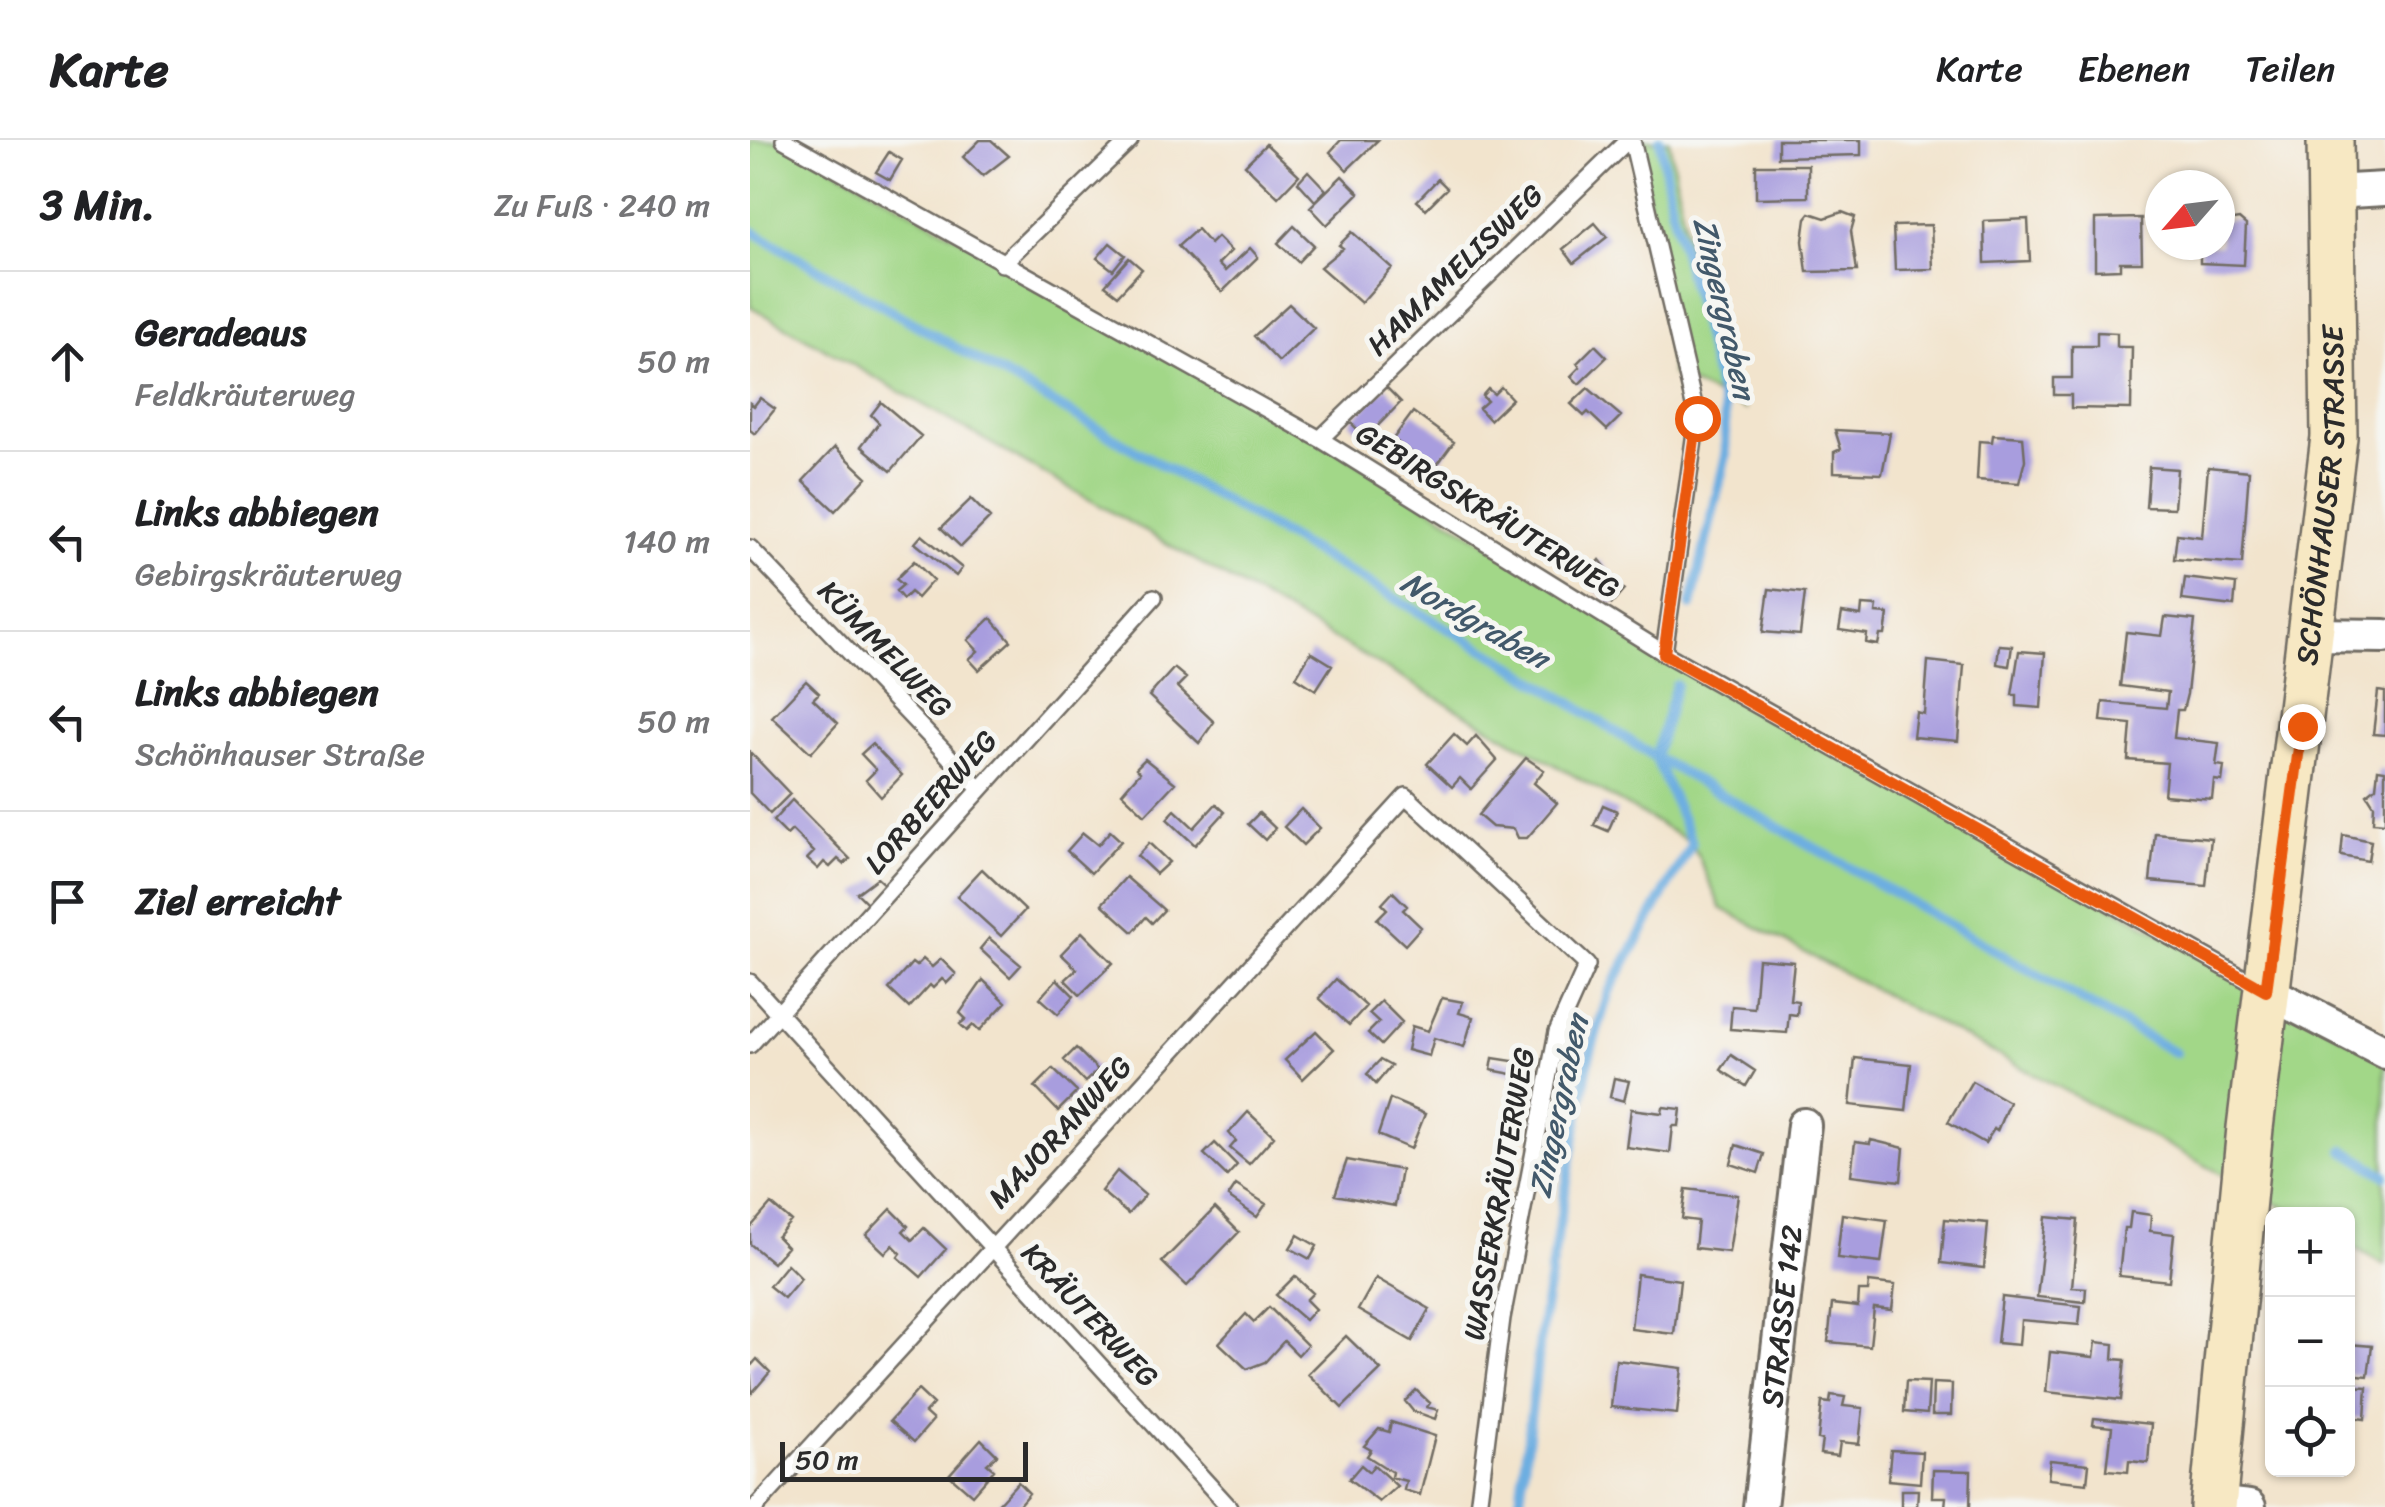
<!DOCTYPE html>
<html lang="de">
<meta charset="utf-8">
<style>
body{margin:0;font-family:Sriracha,sans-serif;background:#f2f2f2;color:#202124}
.controls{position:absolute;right:30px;bottom:30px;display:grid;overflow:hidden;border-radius:15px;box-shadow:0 2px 8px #0004}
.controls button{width:90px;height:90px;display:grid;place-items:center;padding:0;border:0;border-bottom:2px solid #e0e0e0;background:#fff;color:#202124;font:50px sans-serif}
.compass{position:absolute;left:1395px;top:30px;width:90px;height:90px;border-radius:50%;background:#fff;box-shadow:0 2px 8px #0004;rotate:242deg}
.scale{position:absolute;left:30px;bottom:25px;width:248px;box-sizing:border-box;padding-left:10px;border:5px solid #2b2b2b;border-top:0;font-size:28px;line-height:35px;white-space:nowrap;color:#2b2b2b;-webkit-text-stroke:8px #f6f6f2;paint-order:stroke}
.stop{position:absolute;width:30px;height:30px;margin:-22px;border:8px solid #ea580c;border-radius:50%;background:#fff}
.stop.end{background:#ea580c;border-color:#fff;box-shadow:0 2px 10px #0008}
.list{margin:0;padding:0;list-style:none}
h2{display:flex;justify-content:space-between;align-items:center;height:130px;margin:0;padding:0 40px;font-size:42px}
h2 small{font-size:32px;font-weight:400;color:#757577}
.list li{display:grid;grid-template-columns:65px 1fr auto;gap:30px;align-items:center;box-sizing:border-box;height:180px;padding:0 40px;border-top:2px solid #e0e0e0}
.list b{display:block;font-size:38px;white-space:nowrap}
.list p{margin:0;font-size:32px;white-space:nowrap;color:#757577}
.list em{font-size:32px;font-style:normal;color:#757577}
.icon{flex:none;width:55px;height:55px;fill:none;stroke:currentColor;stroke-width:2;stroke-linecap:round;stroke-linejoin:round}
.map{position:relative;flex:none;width:1635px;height:1367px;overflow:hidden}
header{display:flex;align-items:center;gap:60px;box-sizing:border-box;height:140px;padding:0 50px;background:#fff;border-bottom:2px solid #e0e0e0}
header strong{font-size:48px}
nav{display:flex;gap:55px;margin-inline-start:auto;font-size:35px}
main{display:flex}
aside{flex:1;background:#fff}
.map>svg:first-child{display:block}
</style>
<header>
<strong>Karte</strong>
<nav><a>Karte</a><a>Ebenen</a><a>Teilen</a></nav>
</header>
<main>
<aside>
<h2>3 Min.<small>Zu Fuß · 240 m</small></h2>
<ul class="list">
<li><svg class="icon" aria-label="ahead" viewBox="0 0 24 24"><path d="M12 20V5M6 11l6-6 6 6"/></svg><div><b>Geradeaus</b><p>Feldkräuterweg</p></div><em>50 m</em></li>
<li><svg class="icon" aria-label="left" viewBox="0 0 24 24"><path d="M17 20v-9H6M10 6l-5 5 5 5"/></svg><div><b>Links abbiegen</b><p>Gebirgskräuterweg</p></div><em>140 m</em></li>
<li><svg class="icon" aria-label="left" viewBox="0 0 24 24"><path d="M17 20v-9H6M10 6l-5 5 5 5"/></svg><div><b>Links abbiegen</b><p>Schönhauser Straße</p></div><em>50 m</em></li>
<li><svg class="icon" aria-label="arrive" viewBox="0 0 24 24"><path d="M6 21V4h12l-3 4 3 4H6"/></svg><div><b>Ziel erreicht</b></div></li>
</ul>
</aside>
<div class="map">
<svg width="1635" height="1367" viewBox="0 0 1635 1367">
<rect width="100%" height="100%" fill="#f6f6f2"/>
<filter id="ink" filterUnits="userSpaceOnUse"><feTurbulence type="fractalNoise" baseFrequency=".01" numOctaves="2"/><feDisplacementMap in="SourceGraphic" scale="20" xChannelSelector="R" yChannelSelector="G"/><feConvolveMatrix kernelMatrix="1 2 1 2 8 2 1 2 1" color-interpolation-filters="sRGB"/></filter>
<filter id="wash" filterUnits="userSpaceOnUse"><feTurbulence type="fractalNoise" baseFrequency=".0048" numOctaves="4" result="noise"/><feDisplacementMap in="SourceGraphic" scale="40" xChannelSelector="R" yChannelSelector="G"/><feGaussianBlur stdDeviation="2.25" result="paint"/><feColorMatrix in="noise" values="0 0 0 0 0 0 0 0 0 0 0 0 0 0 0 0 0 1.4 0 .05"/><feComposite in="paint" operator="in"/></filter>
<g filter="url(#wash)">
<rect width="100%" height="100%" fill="#f2e4cd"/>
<path fill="#a2d788" stroke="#66815a" stroke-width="2.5" d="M0 0H34L570 299 914 513 1635 920V1125L1598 1104V1074H1547L971 768 942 703 0 166Z
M890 0H919L949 165 995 269 922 235Z"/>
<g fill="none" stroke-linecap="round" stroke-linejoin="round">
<path stroke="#6daee1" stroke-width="10" d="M910 0 921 66 974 269 976 315 941 466
M0 90 758 523 905 617 1425 913
M1594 1010 1635 1035
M769 1367 793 1175 839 918 859 852 942 703 905 617 926 545"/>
</g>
<g id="blocks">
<path fill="#a89dde" d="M230 0H241L259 16 233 36 213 17Z
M591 0H628L597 30 580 12Z
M1028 0H1111V15L1028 17Z
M516 4 549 35 528 57 495 25Z
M139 12 152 20 140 40 126 32Z
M1006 25H1058V57L1006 58Z
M558 31 576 50 565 61 548 42Z
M592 36 609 53 577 85 560 67Z
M688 39 697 48 676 69 667 61Z
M1092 72 1105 77 1101 91 1107 131 1057 132 1053 101 1056 78 1060 73 1075 78Z
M1391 78 1392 122H1370V129L1345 130V79Z
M1278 79 1280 121 1235 123 1234 81Z
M1489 79 1496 85 1494 125 1450 123V105H1470V82Z
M845 83 857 97 824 123 813 109Z
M1181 85 1183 129 1145 130 1143 86Z
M544 86 564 105 548 122 528 103Z
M447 89 460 104 467 97 481 111 468 124 475 131 500 108 508 117 472 152 428 106Z
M602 92 642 128 611 163 570 127 593 108 589 105Z
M360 103 375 115 363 130 347 118Z
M379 118 392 129 368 155 355 145Z
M539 164 564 188 529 222 504 196Z
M1347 192 1367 193V207H1382L1381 269 1321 268V255H1304V238H1322V206H1347Z
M845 205 857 217 829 244 821 236 830 227 827 223Z
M636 247 651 262 616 298 600 282Z
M751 247 762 259 740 280 729 268 737 261 732 256 738 249 744 254Z
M838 248 871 276 857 290 838 272 834 276 821 264Z
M10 258 25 269 5 294 0 290V263L4 266Z
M131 262 171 296 141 331 111 306 129 283 121 275Z
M663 272 704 302 684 329 643 299Z
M1085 290 1140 293 1132 334 1084 332V312L1091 309Z
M1243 295 1273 297 1275 320 1269 343 1227 340 1229 301 1242 302Z
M85 307 117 337 85 371 53 341Z
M1399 327 1427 329 1424 368 1396 367Z
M1458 327 1499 331 1492 424 1424 419 1427 394 1452 397Z
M221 359 240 378 211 407 191 388Z
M172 395 212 428 206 436 165 403Z
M850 420 874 450 862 464 834 439Z
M164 421 183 440 167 458 160 452 153 459 146 451 153 445 146 439Z
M1435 438 1486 444 1484 466 1432 460Z
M1019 449 1055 453 1050 495 1013 492Z
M1112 465 1127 466 1126 473 1138 474 1135 495H1130L1128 505 1116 503 1117 494 1089 490 1092 473 1111 476Z
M1415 477 1445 480 1437 554 1433 570H1427L1424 598 1469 603 1466 625 1474 626 1472 641 1464 640 1462 659 1414 655 1417 623 1378 620 1381 584 1351 581 1353 562 1416 568 1418 552 1370 546 1376 492 1412 496Z
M241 478 261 501 229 530 219 519 228 511 218 500Z
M1249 505 1262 506 1259 526 1247 524Z
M1269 511 1295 513 1291 568 1267 566V555H1262Z
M561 512 582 525 566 550 546 537Z
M1178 521 1214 525 1208 601 1163 597 1166 572 1174 574Z
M424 528 436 538 427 547 464 582 449 603 399 556Z
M56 541 69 553 63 559 88 583 61 613 22 577Z
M1628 551 1635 552V595L1623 594Z
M704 594 717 606 726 596 747 620 721 649 710 638 702 647 677 624Z
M122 604 152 635 131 657 116 640 126 630 111 614Z
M0 612 40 654 20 674 0 653Z
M776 618 794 630 784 643 807 663 777 698H768L764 689 742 687 728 675Z
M395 619 425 643 395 675 372 653 390 632 386 628Z
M1628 629 1635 630V683L1623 682 1624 665 1617 654 1626 647Z
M42 660 100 719 94 724 88 719 80 727 74 722 68 729 57 719 64 712 42 690 37 695 23 681Z
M466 664 475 672 445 705 417 679 425 670 444 688Z
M853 665 867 671 858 691 844 685Z
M551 669 570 688 553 705 534 687Z
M509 673 525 688 515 700 498 684Z
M360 691 371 701 341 733 317 711 333 693 348 705Z
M1405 693 1461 698 1456 746 1400 741Z
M1593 695 1621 701 1618 721 1591 716Z
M399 703 419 722 406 734 387 716Z
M232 729 275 770 251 796 207 756Z
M376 737 414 770 402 783 396 777 383 792 352 764Z
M127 738 135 745 118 764 107 753Z
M643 752 657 766 653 770 671 787 655 805 627 779 637 769 632 764Z
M332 792 363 823 330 855 315 840 327 829 311 814Z
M239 798 271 825 260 837 230 809Z
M173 819 182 827 191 819 206 834 197 843 192 839 183 848 180 845 159 868 139 849 162 823 166 826Z
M1008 819 1044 822 1040 860 1048 861 1047 875 1039 874 1037 893 980 889 982 866 1004 868Z
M307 839 324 856 308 874 290 858Z
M586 839 616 866 599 885 569 858Z
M233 840 256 862 229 891 223 885 217 891 210 884 216 879 210 873Z
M692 858 713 862 709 873 723 877 714 907 684 898 679 916 657 910 662 886 678 891Z
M631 861 652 882 631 905 618 893 629 882 619 873Z
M566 891 584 909 553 939 535 920Z
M326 908 348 930 335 942 314 920Z
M981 915 1005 931 996 946 971 930Z
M743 918 769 922 767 935 741 930Z
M1105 918 1161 924 1156 971 1100 965Z
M630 920 641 926 626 944 617 934Z
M303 929 327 952 308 971 285 947Z
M864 938 879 941 874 961 860 957Z
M1222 941 1259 962 1247 991 1244 989 1235 1003 1198 982Z
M640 959 675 974 661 1009 628 995Z
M913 967 931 969 929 986H923L920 1013 876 1007 881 969 912 973Z
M498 972 524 996 499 1024 480 1008 486 1001 479 993Z
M1121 1000 1154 1008 1151 1041 1101 1035 1105 1002 1120 1004Z
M465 1003 487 1025 477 1036 454 1014Z
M986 1005 1014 1014 1008 1033 981 1024Z
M597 1020 651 1030 645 1066 585 1055Z
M367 1031 395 1055 378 1074 351 1051Z
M486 1045 516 1064 507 1077 478 1057Z
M936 1049 988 1055 979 1112 945 1108 948 1081 932 1079Z
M21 1064 41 1081 27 1097 37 1107 23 1123 0 1104V1088Z
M465 1068 489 1092 437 1146 412 1122Z
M141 1069 158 1086 153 1091 162 1100 174 1088 196 1109 171 1137 148 1117 151 1113 143 1105 135 1113 116 1095Z
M1381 1072 1401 1075 1400 1091 1424 1094 1419 1141 1369 1136 1374 1088H1379Z
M1092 1074 1137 1080 1131 1123 1087 1118Z
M1296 1077 1328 1080 1322 1147 1336 1148 1335 1162 1287 1157Z
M1195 1079 1238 1083 1234 1128 1191 1123Z
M548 1095 567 1106 560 1119 540 1108Z
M37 1124 51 1138 34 1158 19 1146Z
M887 1134 930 1140 924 1194 881 1189Z
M545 1136 563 1153 556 1160 565 1169 555 1180 526 1155Z
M626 1138 680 1169 662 1201 608 1170Z
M1119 1142 1145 1145 1142 1170 1124 1168 1120 1206 1078 1202 1082 1164 1108 1167 1109 1151H1118Z
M1252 1157 1331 1166 1329 1185 1271 1180 1269 1205 1247 1203Z
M519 1167 557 1205 548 1215 534 1201 515 1222 497 1229 469 1203 496 1174 504 1182Z
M596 1196 631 1230 592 1268 558 1234Z
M1346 1202 1364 1204 1363 1219 1375 1220 1371 1260 1296 1252 1300 1212 1344 1217Z
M1598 1204 1622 1206 1618 1236 1598 1234Z
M7 1219 20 1232 2 1253 0 1227Z
M866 1220 932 1228 927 1274 861 1267Z
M1156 1241 1179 1242 1177 1274 1154 1272Z
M1183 1243 1202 1244 1201 1275H1182Z
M1598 1246 1617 1247 1615 1279 1598 1277Z
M168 1250 183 1264 175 1273 183 1280 164 1302 140 1281Z
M666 1250 680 1263 677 1267 688 1270 685 1279 663 1271 655 1261Z
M1081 1255 1095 1257 1093 1266 1113 1268 1109 1304 1090 1302 1088 1316 1070 1314 1072 1300 1068 1299 1072 1262 1080 1263Z
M1344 1278 1401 1284 1398 1323 1379 1321 1378 1332 1357 1330 1362 1287 1343 1285Z
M641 1282 685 1296 670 1355 654 1350 656 1341 641 1337 642 1332 617 1316 621 1310 614 1306 629 1289 639 1292Z
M231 1299 247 1315 237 1324 244 1330 222 1355 199 1335Z
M1141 1310 1172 1312 1170 1343 1138 1340Z
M1300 1320 1339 1324 1337 1343 1298 1339Z
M611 1325 619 1332 624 1325 647 1346 629 1362 599 1339Z
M1183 1330 1221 1331 1220 1367H1195L1196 1357H1182Z
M268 1342 279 1353 267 1367H245Z
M1151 1350H1168L1167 1367H1151Z"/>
</g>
</g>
<g filter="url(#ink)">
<use href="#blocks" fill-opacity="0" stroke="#716c64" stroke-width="2.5"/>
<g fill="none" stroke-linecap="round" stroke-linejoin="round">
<defs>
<path id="lane" d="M34 0 570 299 914 513 1513 849
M882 0 947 278 914 513
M252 124 380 0
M570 299 878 0
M0 408 230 649
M0 842 479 1367
M0 905 404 457
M6 1367 656 656 837 825 807 892 752 1178 728 1367"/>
<g id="street">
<path d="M1581 52 1635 49"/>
<path d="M1563 495 1635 496"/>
<path d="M1516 851 1635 912"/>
<path d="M1463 1363 1499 1367"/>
<path id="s1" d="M1010 1367 1054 985"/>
</g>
<g id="secondary">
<path id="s2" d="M1463 1367 1500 988 1584 297 1580 0"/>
</g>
</defs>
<use href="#lane" stroke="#716c64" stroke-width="20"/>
<use href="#street" stroke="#716c64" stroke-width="38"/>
<use href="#secondary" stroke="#716c64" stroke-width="50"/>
<use href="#lane" stroke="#fff" stroke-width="15"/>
<use href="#street" stroke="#fff" stroke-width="32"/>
<use href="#secondary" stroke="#f7e8c3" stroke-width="45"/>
</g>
</g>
<g fill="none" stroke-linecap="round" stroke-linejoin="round" filter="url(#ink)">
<path stroke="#ea580c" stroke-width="12" d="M947 278 914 514 1516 851 1552 586"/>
</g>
<g text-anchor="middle" stroke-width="10" stroke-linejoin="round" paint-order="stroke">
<g font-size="30" fill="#2b2b2b" stroke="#f6f6f2">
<text transform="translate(705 130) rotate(-44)" y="10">HAMAMELISWEG</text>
<text dy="10" stroke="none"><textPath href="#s2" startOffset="1018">SCHÖNHAUSER STRASSE</textPath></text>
<text transform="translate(738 371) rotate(32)" y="10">GEBIRGSKRÄUTERWEG</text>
<text transform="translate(135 509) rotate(46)" y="10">KÜMMELWEG</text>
<text transform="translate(181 662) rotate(-48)" y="10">LORBEERWEG</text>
<text transform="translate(310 992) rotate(-47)" y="10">MAJORANWEG</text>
<text transform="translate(749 1054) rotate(-80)" y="10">WASSERKRÄUTERWEG</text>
<text transform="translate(340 1175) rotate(47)" y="10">KRÄUTERWEG</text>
<text dy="10" stroke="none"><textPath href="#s1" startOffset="192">STRASSE 142</textPath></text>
</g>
<g font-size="32" font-style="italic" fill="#42596b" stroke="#f6f6f2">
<text transform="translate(975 168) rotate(77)" y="11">Zingergraben</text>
<text transform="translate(725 480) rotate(30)" y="11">Nordgraben</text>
<text transform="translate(808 966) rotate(-78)" y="11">Zingergraben</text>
</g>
</g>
</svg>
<div class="controls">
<button>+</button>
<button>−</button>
<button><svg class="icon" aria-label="locate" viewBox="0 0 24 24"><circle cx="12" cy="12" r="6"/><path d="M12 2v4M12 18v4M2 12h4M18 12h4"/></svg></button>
</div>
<svg class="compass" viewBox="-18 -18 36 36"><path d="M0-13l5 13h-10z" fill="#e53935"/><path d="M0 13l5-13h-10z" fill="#757577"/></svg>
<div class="scale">50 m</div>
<div class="stop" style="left:947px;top:278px"></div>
<div class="stop end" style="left:1552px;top:586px"></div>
</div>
</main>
